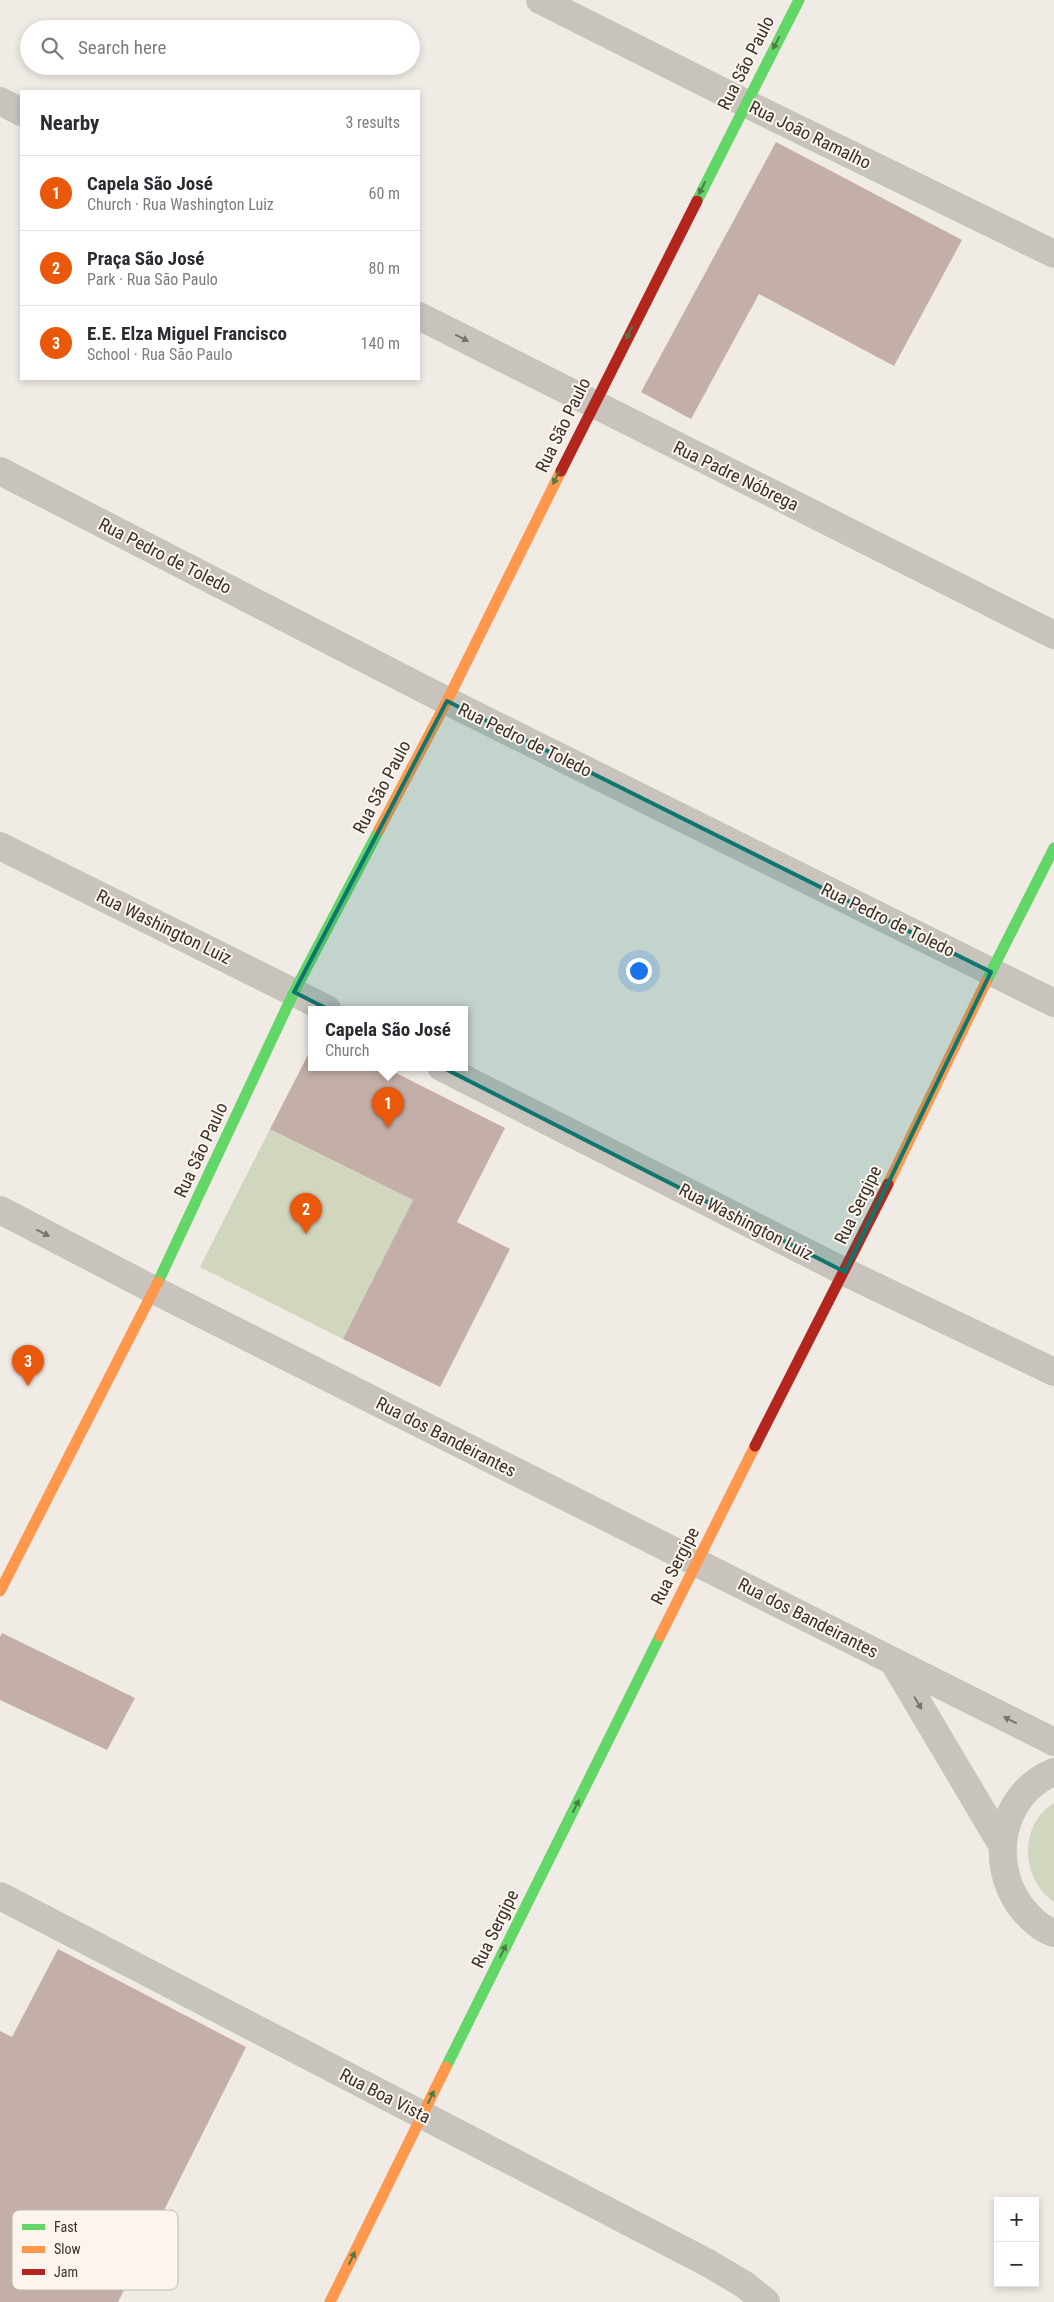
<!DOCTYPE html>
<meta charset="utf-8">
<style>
body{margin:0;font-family:"Roboto Condensed",sans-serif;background:#f7f7f7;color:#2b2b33}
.controls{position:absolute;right:15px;bottom:15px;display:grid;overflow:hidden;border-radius:0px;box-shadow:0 2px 8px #0003}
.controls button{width:45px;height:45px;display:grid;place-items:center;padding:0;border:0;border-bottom:1px solid #e1e1e2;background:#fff;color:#2b2b33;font:25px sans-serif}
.you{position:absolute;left:638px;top:970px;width:18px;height:18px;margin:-12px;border:4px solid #fff;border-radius:50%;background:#1a73e8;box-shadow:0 0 0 8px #1a73e833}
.badge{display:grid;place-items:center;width:32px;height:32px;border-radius:50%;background:#ea580c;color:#fff;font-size:16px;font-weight:700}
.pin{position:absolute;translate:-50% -41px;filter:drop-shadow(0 1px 2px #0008)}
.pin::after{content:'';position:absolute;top:26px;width:18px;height:15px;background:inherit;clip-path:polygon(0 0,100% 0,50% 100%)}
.popup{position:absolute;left:308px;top:1006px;width:160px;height:65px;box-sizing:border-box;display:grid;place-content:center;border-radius:0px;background:#fff;filter:drop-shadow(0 1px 4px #0005);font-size:16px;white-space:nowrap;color:#7c7c81}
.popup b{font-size:19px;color:#2b2b33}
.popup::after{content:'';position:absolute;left:50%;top:100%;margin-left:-10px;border:10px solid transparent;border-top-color:#fff}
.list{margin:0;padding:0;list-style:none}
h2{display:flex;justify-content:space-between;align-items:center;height:65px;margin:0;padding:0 20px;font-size:21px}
h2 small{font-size:16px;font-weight:400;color:#7c7c81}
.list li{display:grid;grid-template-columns:32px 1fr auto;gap:15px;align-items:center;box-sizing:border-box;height:75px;padding:0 20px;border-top:1px solid #e1e1e2}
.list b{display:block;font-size:19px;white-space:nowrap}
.list p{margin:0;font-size:16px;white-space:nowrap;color:#7c7c81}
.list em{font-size:16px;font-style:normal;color:#7c7c81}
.icon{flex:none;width:28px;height:28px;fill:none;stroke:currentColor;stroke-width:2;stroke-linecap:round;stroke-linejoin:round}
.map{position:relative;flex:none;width:1054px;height:2302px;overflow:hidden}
.search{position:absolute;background:#fff;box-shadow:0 2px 8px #0003;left:20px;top:20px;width:400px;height:55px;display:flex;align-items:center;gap:12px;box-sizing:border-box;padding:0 18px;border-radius:28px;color:#7c7c81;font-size:19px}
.panel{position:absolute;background:#fff;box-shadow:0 2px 8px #0003;left:20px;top:90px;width:400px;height:290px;border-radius:0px}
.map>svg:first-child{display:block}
</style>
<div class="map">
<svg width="1054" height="2302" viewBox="0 0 1054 2302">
<rect width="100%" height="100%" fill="#f0ebe5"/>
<path fill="#d1d6bf" d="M270 1129 413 1200 343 1339 200 1267Z
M1054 1803V1902C1021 1879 1018 1825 1054 1803Z"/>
<path fill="#c3afa7" d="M776 142 962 240 894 366 759 294 691 419 641 392Z
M312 1047V1067H384L505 1128 457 1222 510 1249 440 1387 343 1339 413 1200 270 1129Z
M2 1633 135 1698 107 1750 0 1700V1637Z
M58 1949 246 2047 118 2302H0V2031L12 2037Z"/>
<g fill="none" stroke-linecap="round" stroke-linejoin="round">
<path stroke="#c9c3be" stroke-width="28" d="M540 0 745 103 1054 254
M0 101 21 112
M419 316 1054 635
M0 471 447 701 1054 1003
M0 846 327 1009
M441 1067 845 1272 1054 1372
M0 1210 154 1290 1054 1742
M893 1661 1001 1843
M1054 1772C1000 1794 988 1863 1021 1907 1029 1917 1041 1929 1054 1933
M0 1896 708 2263 745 2285 766 2302"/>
<path stroke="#63d668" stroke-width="11" d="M697 201 799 0
M986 982 1054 848
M158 1282 294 992 379 830
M446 2067 660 1636"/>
<path stroke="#ff974d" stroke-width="11" d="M379 830 447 701 561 471
M888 1184 986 982
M0 1591 158 1282
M660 1636 755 1446
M330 2302 446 2067"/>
<path stroke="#b3261e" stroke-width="11" d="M561 471 697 201
M755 1446 888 1184"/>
</g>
<defs><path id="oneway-solid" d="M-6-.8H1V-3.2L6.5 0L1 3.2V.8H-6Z" transform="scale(1.25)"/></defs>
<g fill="#4d7b46">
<use href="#oneway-solid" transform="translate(776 43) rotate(118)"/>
<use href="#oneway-solid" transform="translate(702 188) rotate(117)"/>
<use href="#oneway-solid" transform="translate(629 333) rotate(117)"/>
<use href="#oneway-solid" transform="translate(556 478) rotate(116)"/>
<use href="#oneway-solid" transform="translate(576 1806) rotate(-64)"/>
<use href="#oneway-solid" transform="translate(503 1951) rotate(-64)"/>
<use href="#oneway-solid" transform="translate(431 2097) rotate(-64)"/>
<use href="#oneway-solid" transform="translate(352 2258) rotate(-64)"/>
</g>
<g fill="#7b726d">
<use href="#oneway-solid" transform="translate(462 338) rotate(27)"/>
<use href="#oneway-solid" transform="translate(43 1233) rotate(27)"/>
<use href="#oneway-solid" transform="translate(918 1703) rotate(59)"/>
<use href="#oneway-solid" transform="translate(1010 1720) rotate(-153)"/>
</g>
<path fill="#0f766e" fill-opacity="0.2" stroke="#0f766e" stroke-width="4" stroke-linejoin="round" d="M447 701 991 972 845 1272 294 992Z"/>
<g text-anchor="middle" stroke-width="4" stroke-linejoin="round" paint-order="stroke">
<g font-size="18" fill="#3b302b" stroke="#fbf5ee">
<text transform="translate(746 63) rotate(-63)" y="6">Rua São Paulo</text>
<text transform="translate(810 135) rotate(26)" y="6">Rua João Ramalho</text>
<text transform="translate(563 425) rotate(-64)" y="6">Rua São Paulo</text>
<text transform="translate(736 476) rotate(26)" y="6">Rua Padre Nóbrega</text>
<text transform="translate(165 556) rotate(27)" y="6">Rua Pedro de Toledo</text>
<text transform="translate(525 740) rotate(26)" y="6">Rua Pedro de Toledo</text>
<text transform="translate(382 787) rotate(-62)" y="6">Rua São Paulo</text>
<text transform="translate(888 920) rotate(26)" y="6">Rua Pedro de Toledo</text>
<text transform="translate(164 927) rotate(26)" y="6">Rua Washington Luiz</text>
<text transform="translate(201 1150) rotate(-65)" y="6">Rua São Paulo</text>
<text transform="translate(858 1205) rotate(-64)" y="6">Rua Sergipe</text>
<text transform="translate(746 1222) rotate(27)" y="6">Rua Washington Luiz</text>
<text transform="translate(446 1437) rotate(27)" y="6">Rua dos Bandeirantes</text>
<text transform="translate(675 1566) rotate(-63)" y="6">Rua Sergipe</text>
<text transform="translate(808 1618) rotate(27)" y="6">Rua dos Bandeirantes</text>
<text transform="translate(495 1929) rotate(-64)" y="6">Rua Sergipe</text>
<text transform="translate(385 2096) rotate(27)" y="6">Rua Boa Vista</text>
</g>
</g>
<rect x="12" y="2210" width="166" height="80" rx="8" fill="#fbf5ee" stroke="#c1bab4" stroke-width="1"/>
<rect x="22" y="2224" width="23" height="6" fill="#63d668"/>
<rect x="22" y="2246" width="23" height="7" fill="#ff974d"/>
<rect x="22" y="2269" width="23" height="6" fill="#b3261e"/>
<g font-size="14" fill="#3b302b">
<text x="54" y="2232">Fast</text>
<text x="54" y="2254">Slow</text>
<text x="54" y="2277">Jam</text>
</g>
</svg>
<div class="controls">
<button>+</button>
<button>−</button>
</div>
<div class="you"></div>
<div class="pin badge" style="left:388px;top:1128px">1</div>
<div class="popup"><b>Capela São José</b>Church</div>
<div class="pin badge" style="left:306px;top:1234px">2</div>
<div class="pin badge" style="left:28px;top:1386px">3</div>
<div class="search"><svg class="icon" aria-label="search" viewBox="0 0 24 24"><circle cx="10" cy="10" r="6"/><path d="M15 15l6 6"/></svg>Search here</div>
<section class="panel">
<h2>Nearby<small>3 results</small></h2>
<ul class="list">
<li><span class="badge">1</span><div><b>Capela São José</b><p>Church · Rua Washington Luiz</p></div><em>60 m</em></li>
<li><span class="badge">2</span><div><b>Praça São José</b><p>Park · Rua São Paulo</p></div><em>80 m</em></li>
<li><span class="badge">3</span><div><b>E.E. Elza Miguel Francisco</b><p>School · Rua São Paulo</p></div><em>140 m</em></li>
</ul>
</section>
</div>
